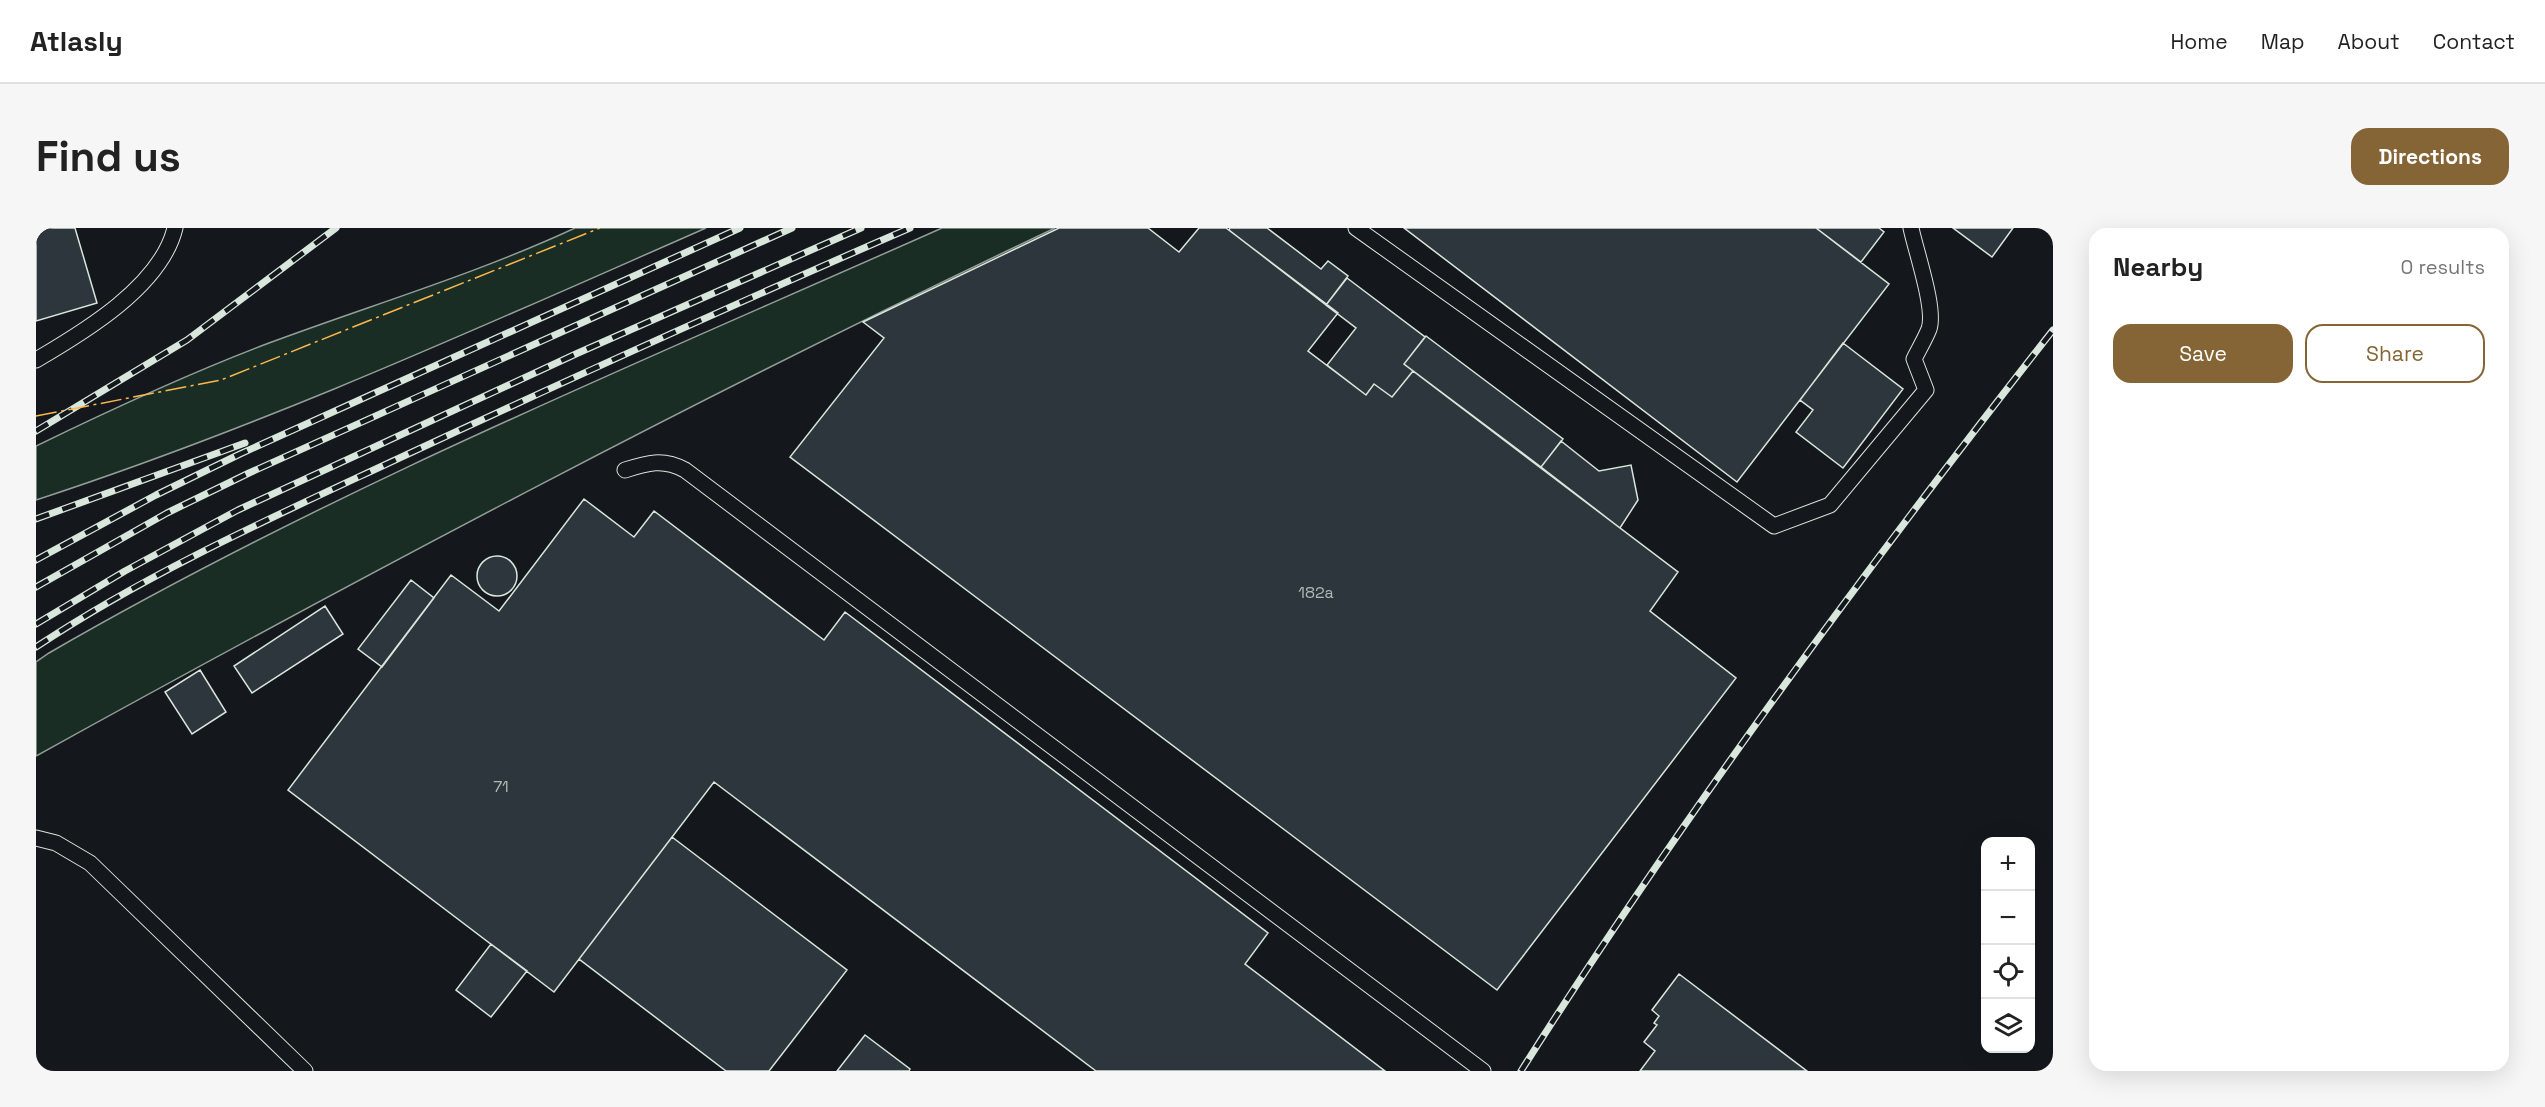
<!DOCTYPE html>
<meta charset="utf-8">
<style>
body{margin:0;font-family:"Space Grotesk",sans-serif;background:#f6f6f6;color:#222}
.controls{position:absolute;right:18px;bottom:18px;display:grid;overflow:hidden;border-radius:12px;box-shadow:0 6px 24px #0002}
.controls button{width:54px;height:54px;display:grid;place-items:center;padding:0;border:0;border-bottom:2px solid #e0e0e0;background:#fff;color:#222;font:30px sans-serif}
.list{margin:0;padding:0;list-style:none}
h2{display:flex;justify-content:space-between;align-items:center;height:78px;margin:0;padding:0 24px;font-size:26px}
h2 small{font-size:20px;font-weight:400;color:#767676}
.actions{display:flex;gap:12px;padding:18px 24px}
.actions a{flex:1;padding:14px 0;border:2px solid #856535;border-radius:18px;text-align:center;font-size:21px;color:#856535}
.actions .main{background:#856535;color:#fff}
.icon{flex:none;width:33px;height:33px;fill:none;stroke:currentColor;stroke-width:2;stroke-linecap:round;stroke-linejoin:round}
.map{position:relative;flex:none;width:2017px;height:843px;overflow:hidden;border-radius:18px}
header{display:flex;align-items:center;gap:36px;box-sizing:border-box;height:84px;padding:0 30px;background:#fff;border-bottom:2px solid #e0e0e0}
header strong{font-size:28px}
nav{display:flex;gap:33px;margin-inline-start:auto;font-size:21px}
.intro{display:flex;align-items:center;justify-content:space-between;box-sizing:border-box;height:144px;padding:0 36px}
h1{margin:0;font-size:42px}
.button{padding:15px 27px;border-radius:18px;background:#856535;color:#fff;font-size:21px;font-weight:700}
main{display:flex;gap:36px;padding:0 36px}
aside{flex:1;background:#fff;border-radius:18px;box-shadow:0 6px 24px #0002}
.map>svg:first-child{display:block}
</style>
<header>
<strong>Atlasly</strong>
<nav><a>Home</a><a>Map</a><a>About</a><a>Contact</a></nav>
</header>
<div class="intro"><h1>Find us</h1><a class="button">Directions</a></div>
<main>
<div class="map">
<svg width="2017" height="843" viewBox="0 0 2017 843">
<rect width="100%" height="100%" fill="#14181c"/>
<path fill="#1a2d24" stroke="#939e99" stroke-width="1.5" d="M539 0H670C449 97 230 197 0 272V218C76 181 153 145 233 115 335 77 440 46 539 0Z
M906 0H1019C673 164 335 343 0 528V434L13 425C298 260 605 134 906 0Z"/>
<path fill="#2c363c" stroke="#d8e6dc" stroke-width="1.5" d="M0 0H39L61 75 0 93Z
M1023 0H1112L1143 24 1163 0H1190L1302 85 1272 123 1330 167 1338 156 1356 169 1377 143 1642 344 1614 383 1700 450 1461 762 754 229 848 110 827 94Z
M1194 0H1231L1285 41 1292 33 1312 48 1290 77 1193 2Z
M1368 0H1780L1853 56 1701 254Z
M1780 0H1843L1848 4 1825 34Z
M1917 0H1977L1956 29Z
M1311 50 1389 109 1368 136 1377 143 1356 169 1338 156 1330 167 1291 137 1320 100 1290 77Z
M1390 108 1527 211 1505 239 1368 136Z
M1807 115 1867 161 1807 240 1760 204 1777 182 1764 172Z
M1525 213 1563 243 1595 237 1602 272 1584 300 1505 239Z
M548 271 598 309 618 283 788 412 809 384 1232 705 1209 736 1349 843H1060L678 554 518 764 252 562 415 347 463 383Z
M441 348a20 20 0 1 1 40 0a20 20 0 1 1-40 0Z
M375 352 398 370 346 439 322 421Z
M289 378 307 406 216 465 198 438Z
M164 442 190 484 156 506 129 464Z
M636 609 811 742 733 843H690L543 731Z
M455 716 491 743 455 789 420 762Z
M1643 746 1771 843H1604L1619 823 1608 814 1621 797 1618 795 1623 788 1616 782Z
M829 807 874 841 873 843H801Z"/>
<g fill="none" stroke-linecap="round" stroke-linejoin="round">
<defs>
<path id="service" d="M1320 0 1738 298 1794 277 1890 162 1878 131C1883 121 1889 111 1893 101 1900 81 1880 24 1875 0
M0 132C48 104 125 58 139 0
M589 242C611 235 627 230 649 242L1447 843
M0 610 20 615 54 635 269 843"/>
</defs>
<use href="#service" stroke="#d8e6dc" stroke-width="17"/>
<use href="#service" stroke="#14181c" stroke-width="15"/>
<defs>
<path id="rail" d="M0 203 151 112 300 0
M0 291 209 215
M0 332 120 267 204 226 704 0
M0 359 131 285 213 245 756 0
M0 396 89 343 202 282 542 125 825 0
M0 419C116 342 246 285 372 226 538 149 705 73 874 0
M1485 843C1648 586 1829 342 2017 102"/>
</defs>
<use href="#rail" stroke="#d8e6dc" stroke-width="7"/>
<use href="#rail" stroke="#14181c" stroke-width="4.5" stroke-dasharray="14" stroke-linecap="butt"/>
<path stroke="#ffb74d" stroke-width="1.5" stroke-dasharray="21 4.5 3 4.5" stroke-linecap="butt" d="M0 188 185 152 564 0"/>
</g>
<g text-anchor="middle" stroke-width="4.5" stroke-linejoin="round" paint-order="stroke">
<g font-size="16" fill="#adbab4">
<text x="1280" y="370">182a</text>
<text x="465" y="564">71</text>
</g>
</g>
</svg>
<div class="controls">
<button>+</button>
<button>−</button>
<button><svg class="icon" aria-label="locate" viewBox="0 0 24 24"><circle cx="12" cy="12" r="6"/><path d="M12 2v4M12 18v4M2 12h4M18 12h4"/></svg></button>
<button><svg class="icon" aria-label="layers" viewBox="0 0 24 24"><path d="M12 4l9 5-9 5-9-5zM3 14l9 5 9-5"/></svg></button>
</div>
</div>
<aside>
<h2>Nearby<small>0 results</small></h2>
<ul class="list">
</ul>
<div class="actions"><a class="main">Save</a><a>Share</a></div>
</aside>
</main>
